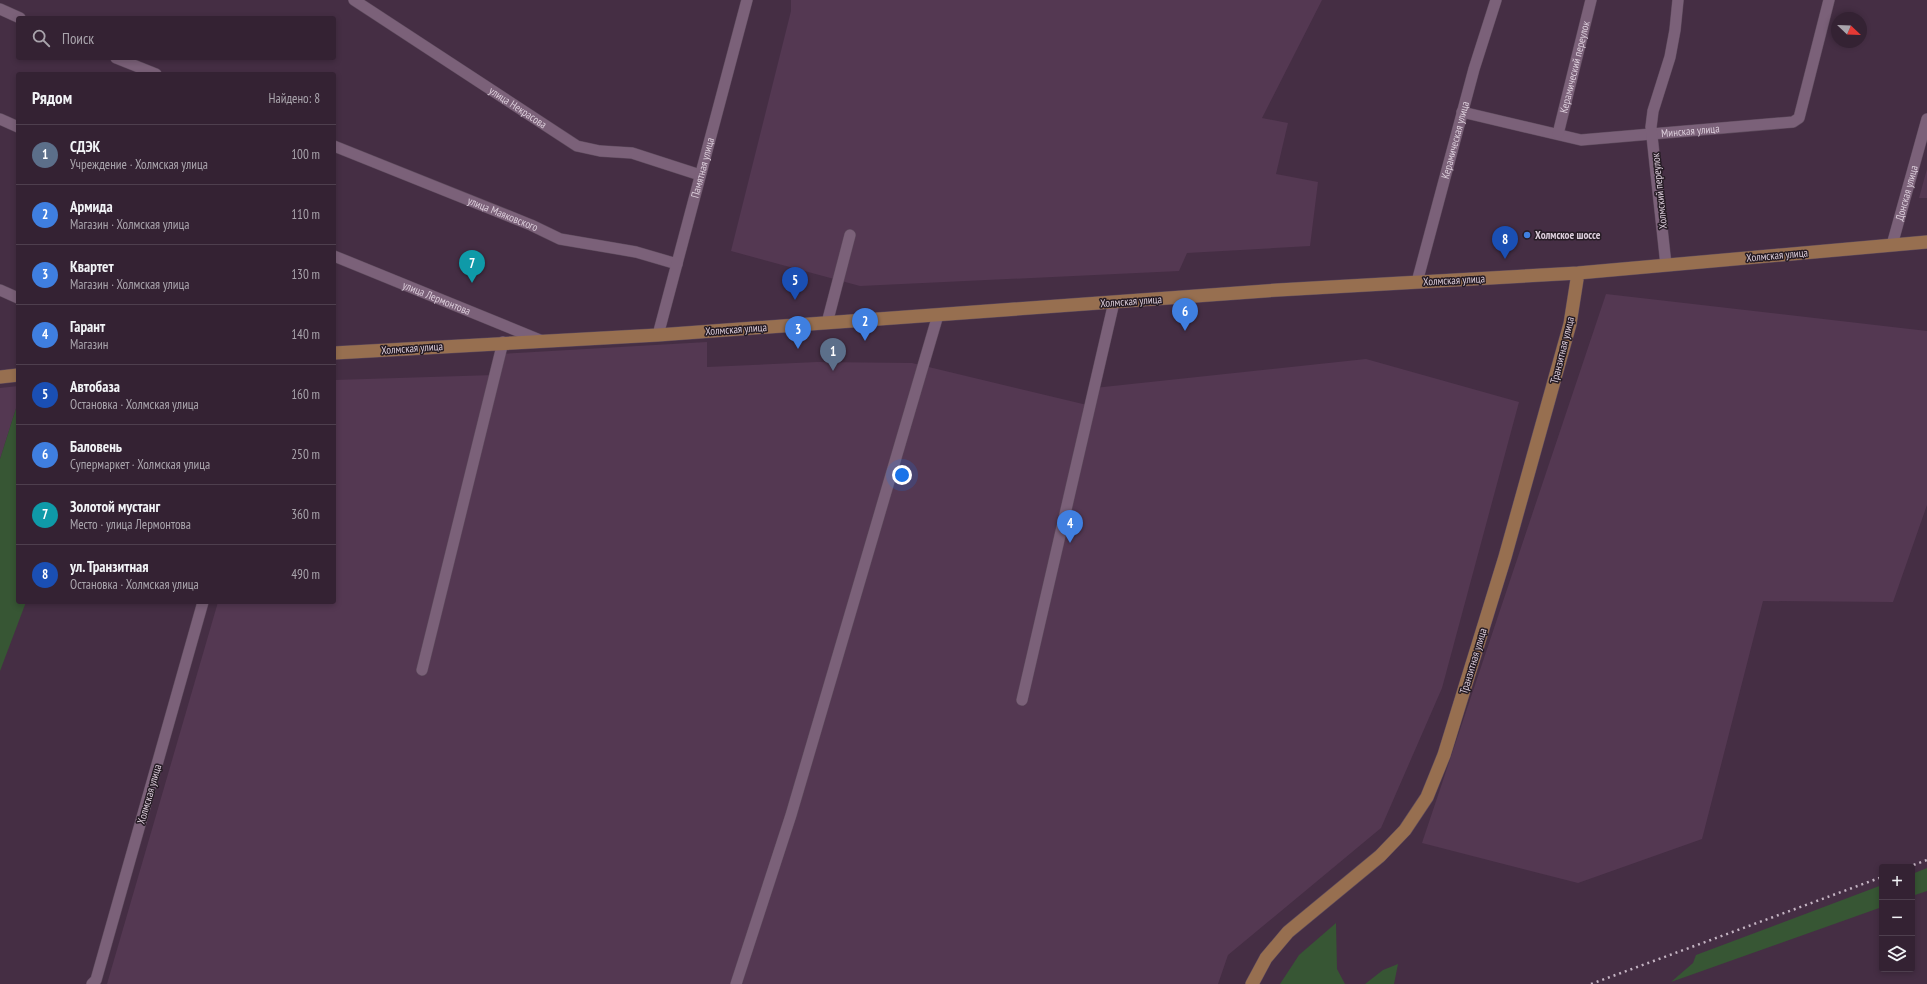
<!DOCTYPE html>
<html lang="ru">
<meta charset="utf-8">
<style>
body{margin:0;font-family:"PT Sans Narrow",sans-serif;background:#3c2a3b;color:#f1f3f6}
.controls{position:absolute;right:12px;bottom:12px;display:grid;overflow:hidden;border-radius:4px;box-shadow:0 2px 6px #0003}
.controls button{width:36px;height:36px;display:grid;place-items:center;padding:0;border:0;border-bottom:1px solid #4e3f4e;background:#342233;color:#f1f3f6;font:20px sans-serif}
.compass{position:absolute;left:1831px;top:12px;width:36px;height:36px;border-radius:50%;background:#342233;box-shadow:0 2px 6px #0003;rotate:113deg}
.you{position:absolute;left:902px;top:475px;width:14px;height:14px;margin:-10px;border:3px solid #fff;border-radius:50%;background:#1a73e8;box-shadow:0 0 0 6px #1a73e833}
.badge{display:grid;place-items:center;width:26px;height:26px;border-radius:50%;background:#ea580c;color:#fff;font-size:13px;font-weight:700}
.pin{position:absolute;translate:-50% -33px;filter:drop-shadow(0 1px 2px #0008)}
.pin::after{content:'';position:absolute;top:21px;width:14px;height:12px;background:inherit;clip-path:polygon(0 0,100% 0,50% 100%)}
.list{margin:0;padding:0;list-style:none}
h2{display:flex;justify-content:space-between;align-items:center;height:52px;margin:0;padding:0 16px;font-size:17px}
h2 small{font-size:13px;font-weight:400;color:#a9a4ac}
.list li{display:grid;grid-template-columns:26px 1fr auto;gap:12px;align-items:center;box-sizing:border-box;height:60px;padding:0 16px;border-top:1px solid #4e3f4e}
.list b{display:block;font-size:15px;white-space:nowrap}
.list p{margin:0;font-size:13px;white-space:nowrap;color:#a9a4ac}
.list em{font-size:13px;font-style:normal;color:#a9a4ac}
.icon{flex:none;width:22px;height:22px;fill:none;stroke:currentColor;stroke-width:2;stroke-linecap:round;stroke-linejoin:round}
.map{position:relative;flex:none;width:1927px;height:984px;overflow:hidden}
.search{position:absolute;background:#342233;box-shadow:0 2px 6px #0003;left:16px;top:16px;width:320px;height:44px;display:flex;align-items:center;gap:10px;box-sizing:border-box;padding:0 14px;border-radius:4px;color:#a9a4ac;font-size:15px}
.panel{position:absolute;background:#342233;box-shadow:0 2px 6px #0003;left:16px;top:72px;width:320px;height:532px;border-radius:4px}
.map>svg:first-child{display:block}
</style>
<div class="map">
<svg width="1927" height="984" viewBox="0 0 1927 984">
<rect width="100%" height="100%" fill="#452e44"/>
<path fill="#543852" d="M791 0H1322L1262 118 1288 123 1276 174 1318 182 1310 246 1187 253 1179 271 860 286 731 251 791 11Z
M1927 169V198H1919Z
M1606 294 1927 331V505L1893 602 1763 601 1702 839 1578 883 1422 843Z
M707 342V367L817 362 912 363 1087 405 1094 388 1366 359 1519 402 1442 688 1381 828 1228 955 1218 984H107L218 602H334V380L494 375 501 354Z
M18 386V402L0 459V388Z"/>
<path fill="#375634" d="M18 402V602H26L0 671V459Z
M1927 868V891L1912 896V874Z
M1882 885V907L1671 982 1693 963 1696 955Z
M1336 923 1337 969 1345 984H1280L1299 955Z
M1398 964 1394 984H1365L1383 970Z"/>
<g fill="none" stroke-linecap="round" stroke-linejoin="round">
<defs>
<g id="minor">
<path id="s1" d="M354 0 577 146 600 151 632 153 700 175"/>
<path d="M0 9 20 18"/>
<path d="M116 58 156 74"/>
<path id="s2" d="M1462 112 1581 140 1793 122 1799 118 1829 0"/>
<path d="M0 119 18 127"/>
<path id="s3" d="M1558 134 1591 0"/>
<path id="s4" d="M334 146 531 225 560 239 636 252 677 264"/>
<path id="s5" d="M1892 245 1927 119"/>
<path id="s6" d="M334 256 540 340"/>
<path d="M1666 265 1651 127 1653 111 1670 57 1675 30 1678 0"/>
<path id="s7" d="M1417 282 1474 69 1496 0"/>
<path d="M0 290 18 298"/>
<path d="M827 323 850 235"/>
<path id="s8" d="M658 335 747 0"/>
<path d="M422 670 503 342"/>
<path d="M1022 700 1114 302"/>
<path d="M92 984 96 980 203 602"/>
<path d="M736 984 791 815 938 315"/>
</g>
<path id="major" d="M334 353 658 335 1278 290 1578 273 1927 242
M0 377 18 375
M1252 984 1266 958 1288 932 1380 856 1405 830 1427 797 1444 755 1505 557 1570 324 1578 273"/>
</defs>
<use href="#minor" stroke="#5d4a5c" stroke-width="12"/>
<use href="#major" stroke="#5d4a5c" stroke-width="14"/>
<use href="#minor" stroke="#7b6179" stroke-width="11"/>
<use href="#major" stroke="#976f50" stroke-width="13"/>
<path stroke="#c4b4c3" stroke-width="2.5" stroke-dasharray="2 4" stroke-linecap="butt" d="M1908 867 1927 860
M1591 984 1882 877"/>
</g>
<circle fill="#3f7fe0" stroke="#251b24" stroke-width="1.5" cx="1527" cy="235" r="4"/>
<g text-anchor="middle" stroke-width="3" stroke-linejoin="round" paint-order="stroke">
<g font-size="11" fill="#dccedb" stroke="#251b24">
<text dy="4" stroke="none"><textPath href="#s3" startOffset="69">Керамический переулок</textPath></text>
<text dy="4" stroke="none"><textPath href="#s1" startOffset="196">улица Некрасова</textPath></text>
<text dy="4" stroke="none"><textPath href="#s2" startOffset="232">Минская улица</textPath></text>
<text dy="4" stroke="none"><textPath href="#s7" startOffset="147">Керамическая улица</textPath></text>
<text dy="4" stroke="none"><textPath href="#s8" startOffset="173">Памятная улица</textPath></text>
<text transform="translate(1659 191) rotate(-96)" y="4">Холмский переулок</text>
<text dy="4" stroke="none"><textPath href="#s5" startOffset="54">Донская улица</textPath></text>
<text dy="4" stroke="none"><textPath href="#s4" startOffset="182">улица Маяковского</textPath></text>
<text transform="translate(1777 255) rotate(-5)" y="4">Холмская улица</text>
<text transform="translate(1454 280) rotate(-3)" y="4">Холмская улица</text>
<text dy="4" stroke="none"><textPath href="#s6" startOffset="111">улица Лермонтова</textPath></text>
<text transform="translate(1131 301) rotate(-4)" y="4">Холмская улица</text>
<text transform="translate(736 329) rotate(-4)" y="4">Холмская улица</text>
<text transform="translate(412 348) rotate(-4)" y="4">Холмская улица</text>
<text transform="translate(1562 350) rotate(-76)" y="4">Транзитная улица</text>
<text transform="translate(1473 661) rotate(-73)" y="4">Транзитная улица</text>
<text transform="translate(149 794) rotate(-74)" y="4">Холмская улица</text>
</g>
<g font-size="11" font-weight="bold" fill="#dccedb" stroke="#251b24" text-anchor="start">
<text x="1535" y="239">Холмское шоссе</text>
</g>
</g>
</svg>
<div class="controls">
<button>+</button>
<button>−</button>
<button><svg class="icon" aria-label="layers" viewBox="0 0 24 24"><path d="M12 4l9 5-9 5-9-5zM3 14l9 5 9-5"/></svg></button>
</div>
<svg class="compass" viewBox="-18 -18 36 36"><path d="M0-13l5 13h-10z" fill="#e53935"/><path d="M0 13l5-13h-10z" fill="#a9a4ac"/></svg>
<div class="you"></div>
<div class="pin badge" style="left:833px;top:371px;background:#5c6f8a">1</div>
<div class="pin badge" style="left:865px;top:341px;background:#3f7fe0">2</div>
<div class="pin badge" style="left:798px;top:349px;background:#3f7fe0">3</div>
<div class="pin badge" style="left:1070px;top:543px;background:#3f7fe0">4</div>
<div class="pin badge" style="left:795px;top:300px;background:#1a4fb4">5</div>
<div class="pin badge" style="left:1185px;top:331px;background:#3f7fe0">6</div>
<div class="pin badge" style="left:472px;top:283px;background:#0f9aa8">7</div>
<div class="pin badge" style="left:1505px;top:259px;background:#1a4fb4">8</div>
<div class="search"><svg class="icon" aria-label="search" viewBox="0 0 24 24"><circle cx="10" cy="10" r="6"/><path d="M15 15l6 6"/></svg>Поиск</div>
<section class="panel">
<h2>Рядом<small>Найдено: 8</small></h2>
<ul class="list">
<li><span class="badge" style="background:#5c6f8a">1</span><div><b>СДЭК</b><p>Учреждение · Холмская улица</p></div><em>100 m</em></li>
<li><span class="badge" style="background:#3f7fe0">2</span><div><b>Армида</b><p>Магазин · Холмская улица</p></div><em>110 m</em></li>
<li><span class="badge" style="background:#3f7fe0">3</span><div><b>Квартет</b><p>Магазин · Холмская улица</p></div><em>130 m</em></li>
<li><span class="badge" style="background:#3f7fe0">4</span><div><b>Гарант</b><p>Магазин</p></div><em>140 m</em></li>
<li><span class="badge" style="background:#1a4fb4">5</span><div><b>Автобаза</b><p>Остановка · Холмская улица</p></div><em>160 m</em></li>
<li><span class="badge" style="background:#3f7fe0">6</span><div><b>Баловень</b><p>Супермаркет · Холмская улица</p></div><em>250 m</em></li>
<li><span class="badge" style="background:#0f9aa8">7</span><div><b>Золотой мустанг</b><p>Место · улица Лермонтова</p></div><em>360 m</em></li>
<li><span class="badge" style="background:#1a4fb4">8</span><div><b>ул. Транзитная</b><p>Остановка · Холмская улица</p></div><em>490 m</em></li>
</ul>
</section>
</div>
